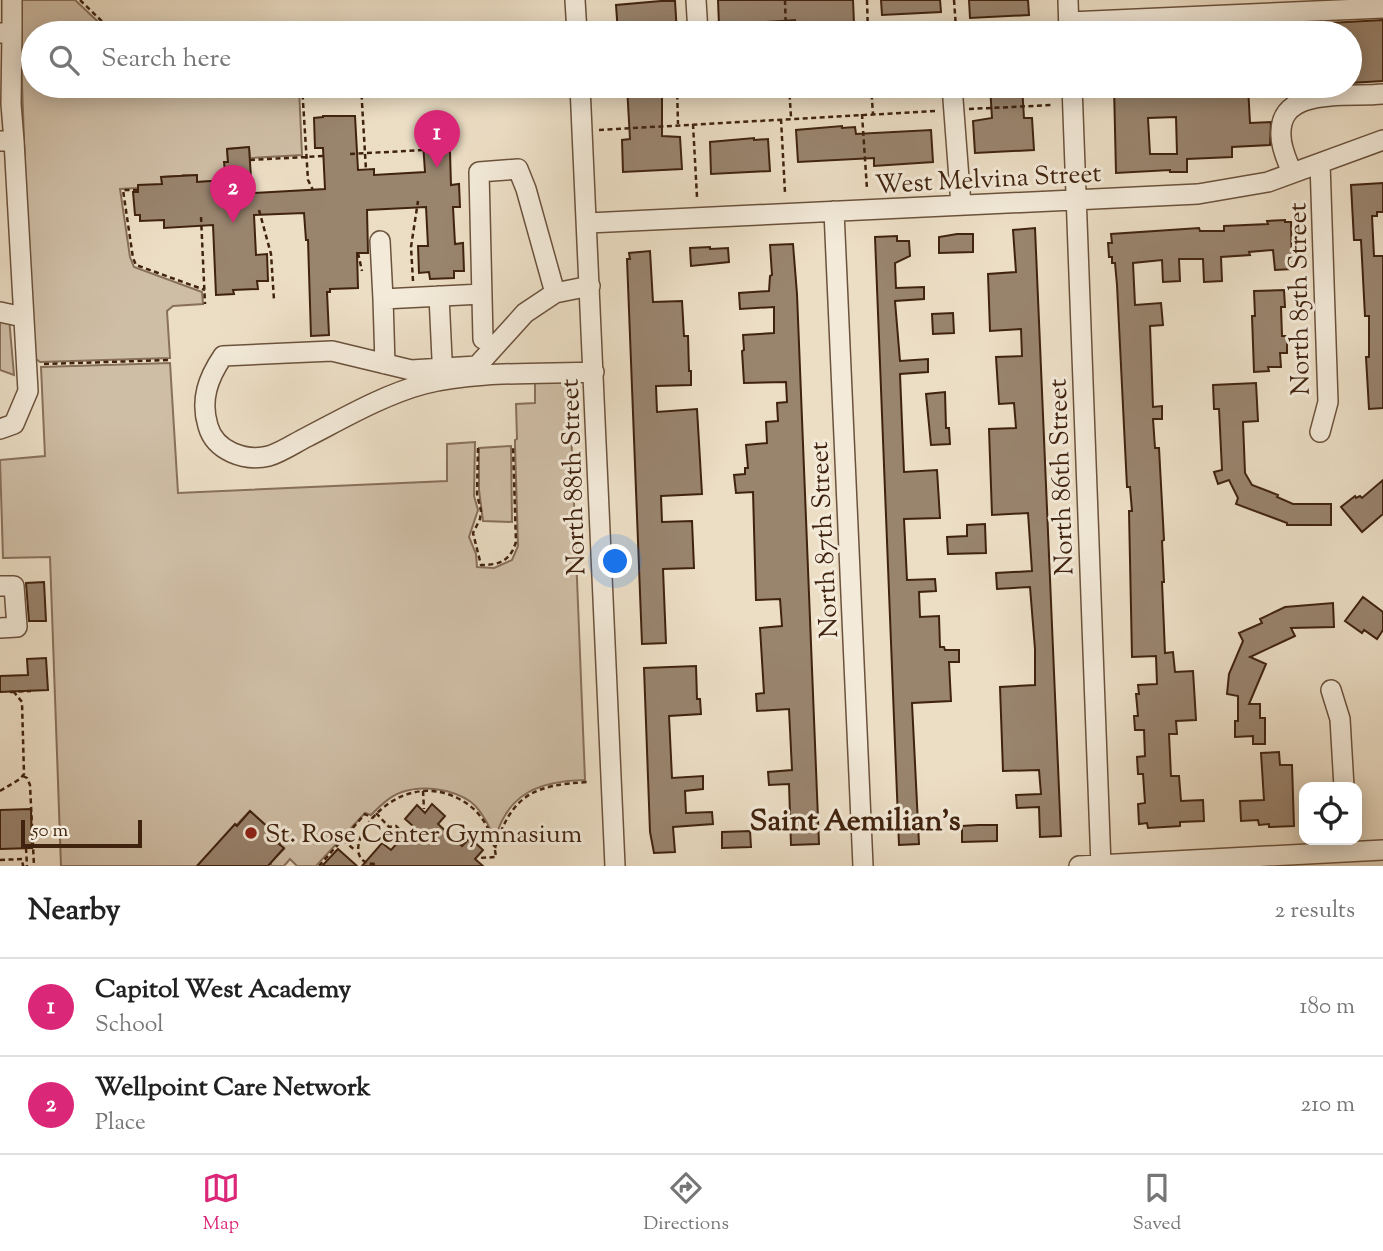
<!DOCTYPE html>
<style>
body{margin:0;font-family:"Sorts Mill Goudy",serif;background:#f2f2f2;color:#222}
.controls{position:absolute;right:21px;bottom:21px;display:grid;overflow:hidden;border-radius:14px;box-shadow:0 4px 18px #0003}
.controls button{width:63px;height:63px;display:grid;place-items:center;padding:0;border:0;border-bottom:2px solid #e0e0e0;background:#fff;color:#222;font:35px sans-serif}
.scale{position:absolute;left:21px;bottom:18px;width:121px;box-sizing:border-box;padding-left:7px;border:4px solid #40230f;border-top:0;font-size:19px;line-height:24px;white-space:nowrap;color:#40230f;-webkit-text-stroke:5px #f3ead9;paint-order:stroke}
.you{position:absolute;left:616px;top:562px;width:24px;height:24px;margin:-18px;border:5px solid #fff;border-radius:50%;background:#1a73e8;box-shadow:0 0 0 10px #1a73e833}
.badge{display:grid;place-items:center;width:46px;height:46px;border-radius:50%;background:#db2777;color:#fff;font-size:23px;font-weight:700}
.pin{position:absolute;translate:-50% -58px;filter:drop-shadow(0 2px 4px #0008)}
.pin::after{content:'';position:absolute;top:37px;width:24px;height:21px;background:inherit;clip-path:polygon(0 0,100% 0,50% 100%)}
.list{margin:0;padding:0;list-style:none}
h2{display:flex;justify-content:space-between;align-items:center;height:91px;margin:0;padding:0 28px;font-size:30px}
h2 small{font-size:23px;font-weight:400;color:#767676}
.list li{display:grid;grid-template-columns:46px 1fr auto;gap:21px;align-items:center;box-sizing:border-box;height:98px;padding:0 28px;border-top:2px solid #e0e0e0}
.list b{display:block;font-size:26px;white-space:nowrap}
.list p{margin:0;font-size:23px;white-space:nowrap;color:#767676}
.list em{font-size:23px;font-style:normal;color:#767676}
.icon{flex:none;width:38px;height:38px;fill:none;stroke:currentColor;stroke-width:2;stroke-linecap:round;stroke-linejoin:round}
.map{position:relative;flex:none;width:1383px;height:866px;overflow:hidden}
.search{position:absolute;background:#fff;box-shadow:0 4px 18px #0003;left:21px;right:21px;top:21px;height:77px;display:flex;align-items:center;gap:18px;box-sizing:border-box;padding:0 24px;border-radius:38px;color:#767676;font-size:26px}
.sheet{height:287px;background:#fff}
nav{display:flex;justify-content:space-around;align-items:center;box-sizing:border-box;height:98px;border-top:2px solid #e0e0e0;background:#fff;font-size:19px;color:#767676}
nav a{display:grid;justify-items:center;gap:4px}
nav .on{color:#db2777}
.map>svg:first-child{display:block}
</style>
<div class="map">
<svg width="1383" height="866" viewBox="0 0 1383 866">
<rect width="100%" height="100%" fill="#ecdec5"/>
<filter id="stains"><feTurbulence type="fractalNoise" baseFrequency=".00286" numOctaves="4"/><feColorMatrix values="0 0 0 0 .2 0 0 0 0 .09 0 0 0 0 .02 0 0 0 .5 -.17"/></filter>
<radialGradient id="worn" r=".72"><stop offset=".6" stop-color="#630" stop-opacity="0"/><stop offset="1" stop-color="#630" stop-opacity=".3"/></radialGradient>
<path fill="#cfbea6" stroke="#88705a" stroke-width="2" d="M19 0H75L110 33H33V86H183L214 91 299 88 302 155 250 158 249 147 227 149 228 162H225L226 180 197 182V175H183V184H177L176 176 162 177V185H139L138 188 120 189 130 257 134 267 202 292 203 304 173 306 167 311 170 358 40 362 36 359 31 336Z
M9 318 14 375 0 370V319Z
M170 363 178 493 447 481V444L475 442 474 496 478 510 469 537 476 554 477 567 494 568 512 560 518 546 515 446V440L517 439 516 404 535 403V382L569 378 585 780C541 781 508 792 495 839 489 826 482 811 471 802 453 789 423 785 402 792 390 796 380 806 371 815L365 813 316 866H297L290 859 284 866H272L270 863 284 849 279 844 282 840 250 811 197 866H61L50 557 3 558 0 460 45 456 41 367Z
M511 446 512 522 483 521 479 490V448Z"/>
<path fill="#99846e" stroke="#40230f" stroke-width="2" fill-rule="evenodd" d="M718 0H853L854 24 795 28V20L719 25Z
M881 0H940L941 12 882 15Z
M969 0H1028L1029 15 970 18Z
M661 1H675L677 33H618L616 5Z
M1383 20V81L1350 83V33H1330V23Z
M627 86H662V136L680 137 682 169 623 172 622 140 630 139Z
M990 86H1022L1024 118H1032L1034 150 975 153 973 121 992 118Z
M1114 86H1248L1250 123 1271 122 1270 145 1232 147V157L1187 159V172H1170V170L1116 173ZM1176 117 1177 154H1150L1148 118Z
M323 116H355L358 170 374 169V175L425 172 423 142 446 141V152H450L451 185 459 184 460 207H453L455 244 463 243 464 271H454V278L430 279 429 272 419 273 418 246H428L426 207 367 210 368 253H357L358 288 330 289V292H327L329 335 311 336 308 240H306L304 213 254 215 256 255 267 254 268 281H257L258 289 233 290 234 294 216 295 213 225 164 228V220L140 221V215H135L133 192H138V185L162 184 161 177 197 175V182L226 180 224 162H228L227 149 249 147 252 193 325 189 323 148H315L314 118 323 117Z
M842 126V128L855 127 856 134 931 130 933 162 874 166V158L798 162 796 130Z
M754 138V140L768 139 770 171 711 174 710 142Z
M1383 183V212H1377V216H1372L1374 256H1383V408L1369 409 1366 357H1369V316H1365L1361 240H1354L1351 185Z
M1285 220V222H1291L1292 269 1275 270 1273 250 1249 252 1250 255 1221 257 1222 281 1204 282 1203 259H1179L1180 281 1163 282 1162 260 1133 263 1135 305 1161 303 1163 325 1150 326 1153 407 1162 406V419H1153L1155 448H1159L1164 540 1162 541 1164 582H1162L1165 653 1173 652 1175 672 1193 671 1196 720 1176 721 1177 734H1169L1171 776H1179L1181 801 1203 800 1204 821 1180 822V826L1148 828 1147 823 1139 824 1138 804 1145 803 1143 774H1138L1137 757 1145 756 1144 730H1135L1134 716H1138L1136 694H1139L1138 685 1157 684 1156 656 1132 657 1129 511H1132L1130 487H1127L1117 285 1115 263H1112V257H1109L1108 243H1112L1111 234 1199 228 1200 231H1224V226L1268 224 1267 221Z
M1035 228 1061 836 1040 837 1039 807 1017 808 1016 795 1041 794 1039 770 1003 771 1000 687 1035 685V649L1030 587 997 589 996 573 1032 571 1028 513 992 515 989 429 1016 428 1014 403 999 404 996 357 1022 356 1021 329 990 331 988 274 1016 272 1013 230Z
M957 234H973V252L939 253V237Z
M897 236V241H909L910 256 895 263 896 288 924 287V299L895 301 900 361 928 359V372L900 374 904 472 937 470 940 518 904 519 907 580 935 579 936 591 919 592 920 617 939 616 940 647H944L945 650H959V662H949L951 701 912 703 919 844 899 845 875 237Z
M793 244 797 294 819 844 791 845 789 784 769 785 768 772 792 770 789 709 757 711 756 694 764 693 760 628 782 626 780 599 756 600 753 492 736 493 734 475 745 474V468H748L746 445 767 443 766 422 778 421 777 403 787 402 786 382 744 383 742 351 744 350 743 335 774 333V307L740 309 739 293 769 291 770 276 772 275 770 245Z
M710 247V249L728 248 729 262 691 266 690 248Z
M650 251 653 302 682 301 684 336H688L689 371H691V385L656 386 657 412 697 409 702 494 661 496 662 522 692 521 694 568 663 569 666 643 642 644 627 259H630L629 253Z
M1284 290 1285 307H1281L1282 336H1287V353H1280L1281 367H1268L1269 371 1254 372 1252 316H1255L1254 291Z
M953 313 954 333 933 334 932 314Z
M1256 383 1258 421 1243 422 1245 473 1252 485 1278 495 1277 497 1293 504H1331V525H1287V523L1236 504 1238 498 1229 480 1218 484 1214 472 1222 470 1219 409H1214L1213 385Z
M945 392 946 428H949L950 444 931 445 926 394Z
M1383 480V514L1362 532 1341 507 1355 496 1356 498 1360 496 1362 498Z
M985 524 986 553 948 554 947 537 967 536V525Z
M44 582 46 621H29L26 583Z
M1363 597 1383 612V630L1377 639 1364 630 1362 633 1345 621Z
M1333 603 1334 627 1291 628 1295 636 1250 657 1266 664 1249 704H1260V718H1265V744H1253V736L1235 737V721H1238V696L1227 694 1229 674 1243 641 1239 633 1262 623 1260 619 1285 607Z
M46 658 48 690 0 692V676L28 675 27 659Z
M696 666 697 699H700L701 714 669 716 672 778 703 776V789L685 791 686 813 712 812 713 824 673 827 675 852 654 853 650 832 644 668Z
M1279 752 1280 765H1292L1294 826 1269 827V824L1259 825 1258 820 1241 821 1240 801 1264 800 1261 753Z
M432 804 445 816 438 824 462 846 470 838 483 850 475 859 483 866H362L382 843 391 850 413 826 405 819 417 805 425 813Z
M31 809 32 848 0 849V810Z
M250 811 282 840 279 844 284 848 268 866H197L235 824 237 826Z
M978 825H997V841L962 842V826Z
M750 831 751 847 722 848V832Z
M338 849 357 866H322Z"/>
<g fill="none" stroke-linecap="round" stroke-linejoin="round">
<defs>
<path id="minor" d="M575 0 577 33
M696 0 698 33
M1068 0 1069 33
M1069 22 1383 8
M12 32 11 104 14 141
M1 33 12 32V0
M580 86 615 866
M952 86 961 205
M1072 86 1101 866
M0 141H14L28 391 14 424 0 429
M1292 173C1288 162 1281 149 1281 136 1278 85 1349 98 1383 94
M834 211 863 866
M588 223 1198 194 1268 182 1383 140
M380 241 383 299
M590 286 555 293 525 313 477 366 411 370 332 351 223 356C208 378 200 400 208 426 215 451 245 462 269 456 282 452 295 443 307 437 344 418 383 395 424 384 472 371 543 374 594 372
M439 296 442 359
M0 312 23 317
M483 339 479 172 518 169 526 189 555 293
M385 364 383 299 482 294
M1320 432 1328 402 1320 163
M0 586H14L17 627 0 628
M1331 690 1340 719 1344 787
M1079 866 1383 850"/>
</defs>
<use href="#minor" stroke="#6b523c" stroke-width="22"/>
<path stroke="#40230f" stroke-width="2.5" stroke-dasharray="5 3.5" stroke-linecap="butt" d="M80 0 114 33
M785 0 786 33
M867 0 868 33
M954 0 956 28
M878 33 1050 24
M198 86 213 88 287 86
M302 86 308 180 313 190
M361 86 366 170
M677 86 678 124
M789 86 791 117
M871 86 873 114
M1277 86 1278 97
M969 109 1053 105
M862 114 867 189
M781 119 785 193
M693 124 697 197
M599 130 935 111
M350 154 424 150
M250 160 324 156
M138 190H123L133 258 136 265 205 290
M259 210 271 254 274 300
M201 217 205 304
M358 253 362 271
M413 281 411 247 418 201
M44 364 170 360
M478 448 477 494 481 511 480 519 473 533 481 565C500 565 510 561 516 542L513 446
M10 692 31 691
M23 776 27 778 30 785 34 866
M0 791 20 779 24 774 22 702 14 692
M423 791 424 809
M376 813 389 827 396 826 405 835
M343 840 356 851
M26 848 27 866
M495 848C512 794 534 785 588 782
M0 860 22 859 23 866H27
M375 864C327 864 390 760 461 800 483 812 493 833 496 857L479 858
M319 866 365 814 372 818"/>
<use href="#minor" stroke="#f3ead9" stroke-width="19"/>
</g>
<circle fill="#8f2418" stroke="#f3ead9" stroke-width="2.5" cx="251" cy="833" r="7"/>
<g text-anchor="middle" stroke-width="6" stroke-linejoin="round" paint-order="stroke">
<g font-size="26" fill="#40230f" stroke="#f3ead9">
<text transform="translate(988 178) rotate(-3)" y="9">West Melvina Street</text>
<text transform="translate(1298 299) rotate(-91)" y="9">North 85th Street</text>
<text transform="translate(572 477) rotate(-92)" y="9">North 88th Street</text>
<text transform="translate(1060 477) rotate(-92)" y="9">North 86th Street</text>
<text transform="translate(823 540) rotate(-93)" y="9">North 87th Street</text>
</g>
<g font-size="26" fill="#40230f" stroke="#f3ead9" text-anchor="start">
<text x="265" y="842">St. Rose Center Gymnasium</text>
</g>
<g font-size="30" font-weight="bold" fill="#40230f" stroke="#f3ead9">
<text x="855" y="830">Saint Aemilian's</text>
</g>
</g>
<rect width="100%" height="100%" filter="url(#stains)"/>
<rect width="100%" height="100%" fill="url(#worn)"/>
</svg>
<div class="controls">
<button><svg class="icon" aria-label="locate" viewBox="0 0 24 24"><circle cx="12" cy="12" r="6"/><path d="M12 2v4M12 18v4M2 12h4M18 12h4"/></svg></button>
</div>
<div class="scale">50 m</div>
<div class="you"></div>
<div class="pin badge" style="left:437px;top:168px">1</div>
<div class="pin badge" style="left:233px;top:223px">2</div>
<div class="search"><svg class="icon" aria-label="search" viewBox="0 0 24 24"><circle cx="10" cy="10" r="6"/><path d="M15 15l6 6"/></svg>Search here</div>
</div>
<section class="sheet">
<h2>Nearby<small>2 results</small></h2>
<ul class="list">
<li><span class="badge">1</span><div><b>Capitol West Academy</b><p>School</p></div><em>180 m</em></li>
<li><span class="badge">2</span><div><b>Wellpoint Care Network</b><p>Place</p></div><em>210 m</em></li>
</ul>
</section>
<nav>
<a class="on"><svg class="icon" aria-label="map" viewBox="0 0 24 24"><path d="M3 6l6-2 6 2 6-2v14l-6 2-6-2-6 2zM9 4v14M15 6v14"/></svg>Map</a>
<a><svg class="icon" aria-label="directions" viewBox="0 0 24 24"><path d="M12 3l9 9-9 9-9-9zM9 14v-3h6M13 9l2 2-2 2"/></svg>Directions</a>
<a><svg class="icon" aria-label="saved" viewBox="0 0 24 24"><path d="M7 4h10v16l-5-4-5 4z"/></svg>Saved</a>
</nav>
